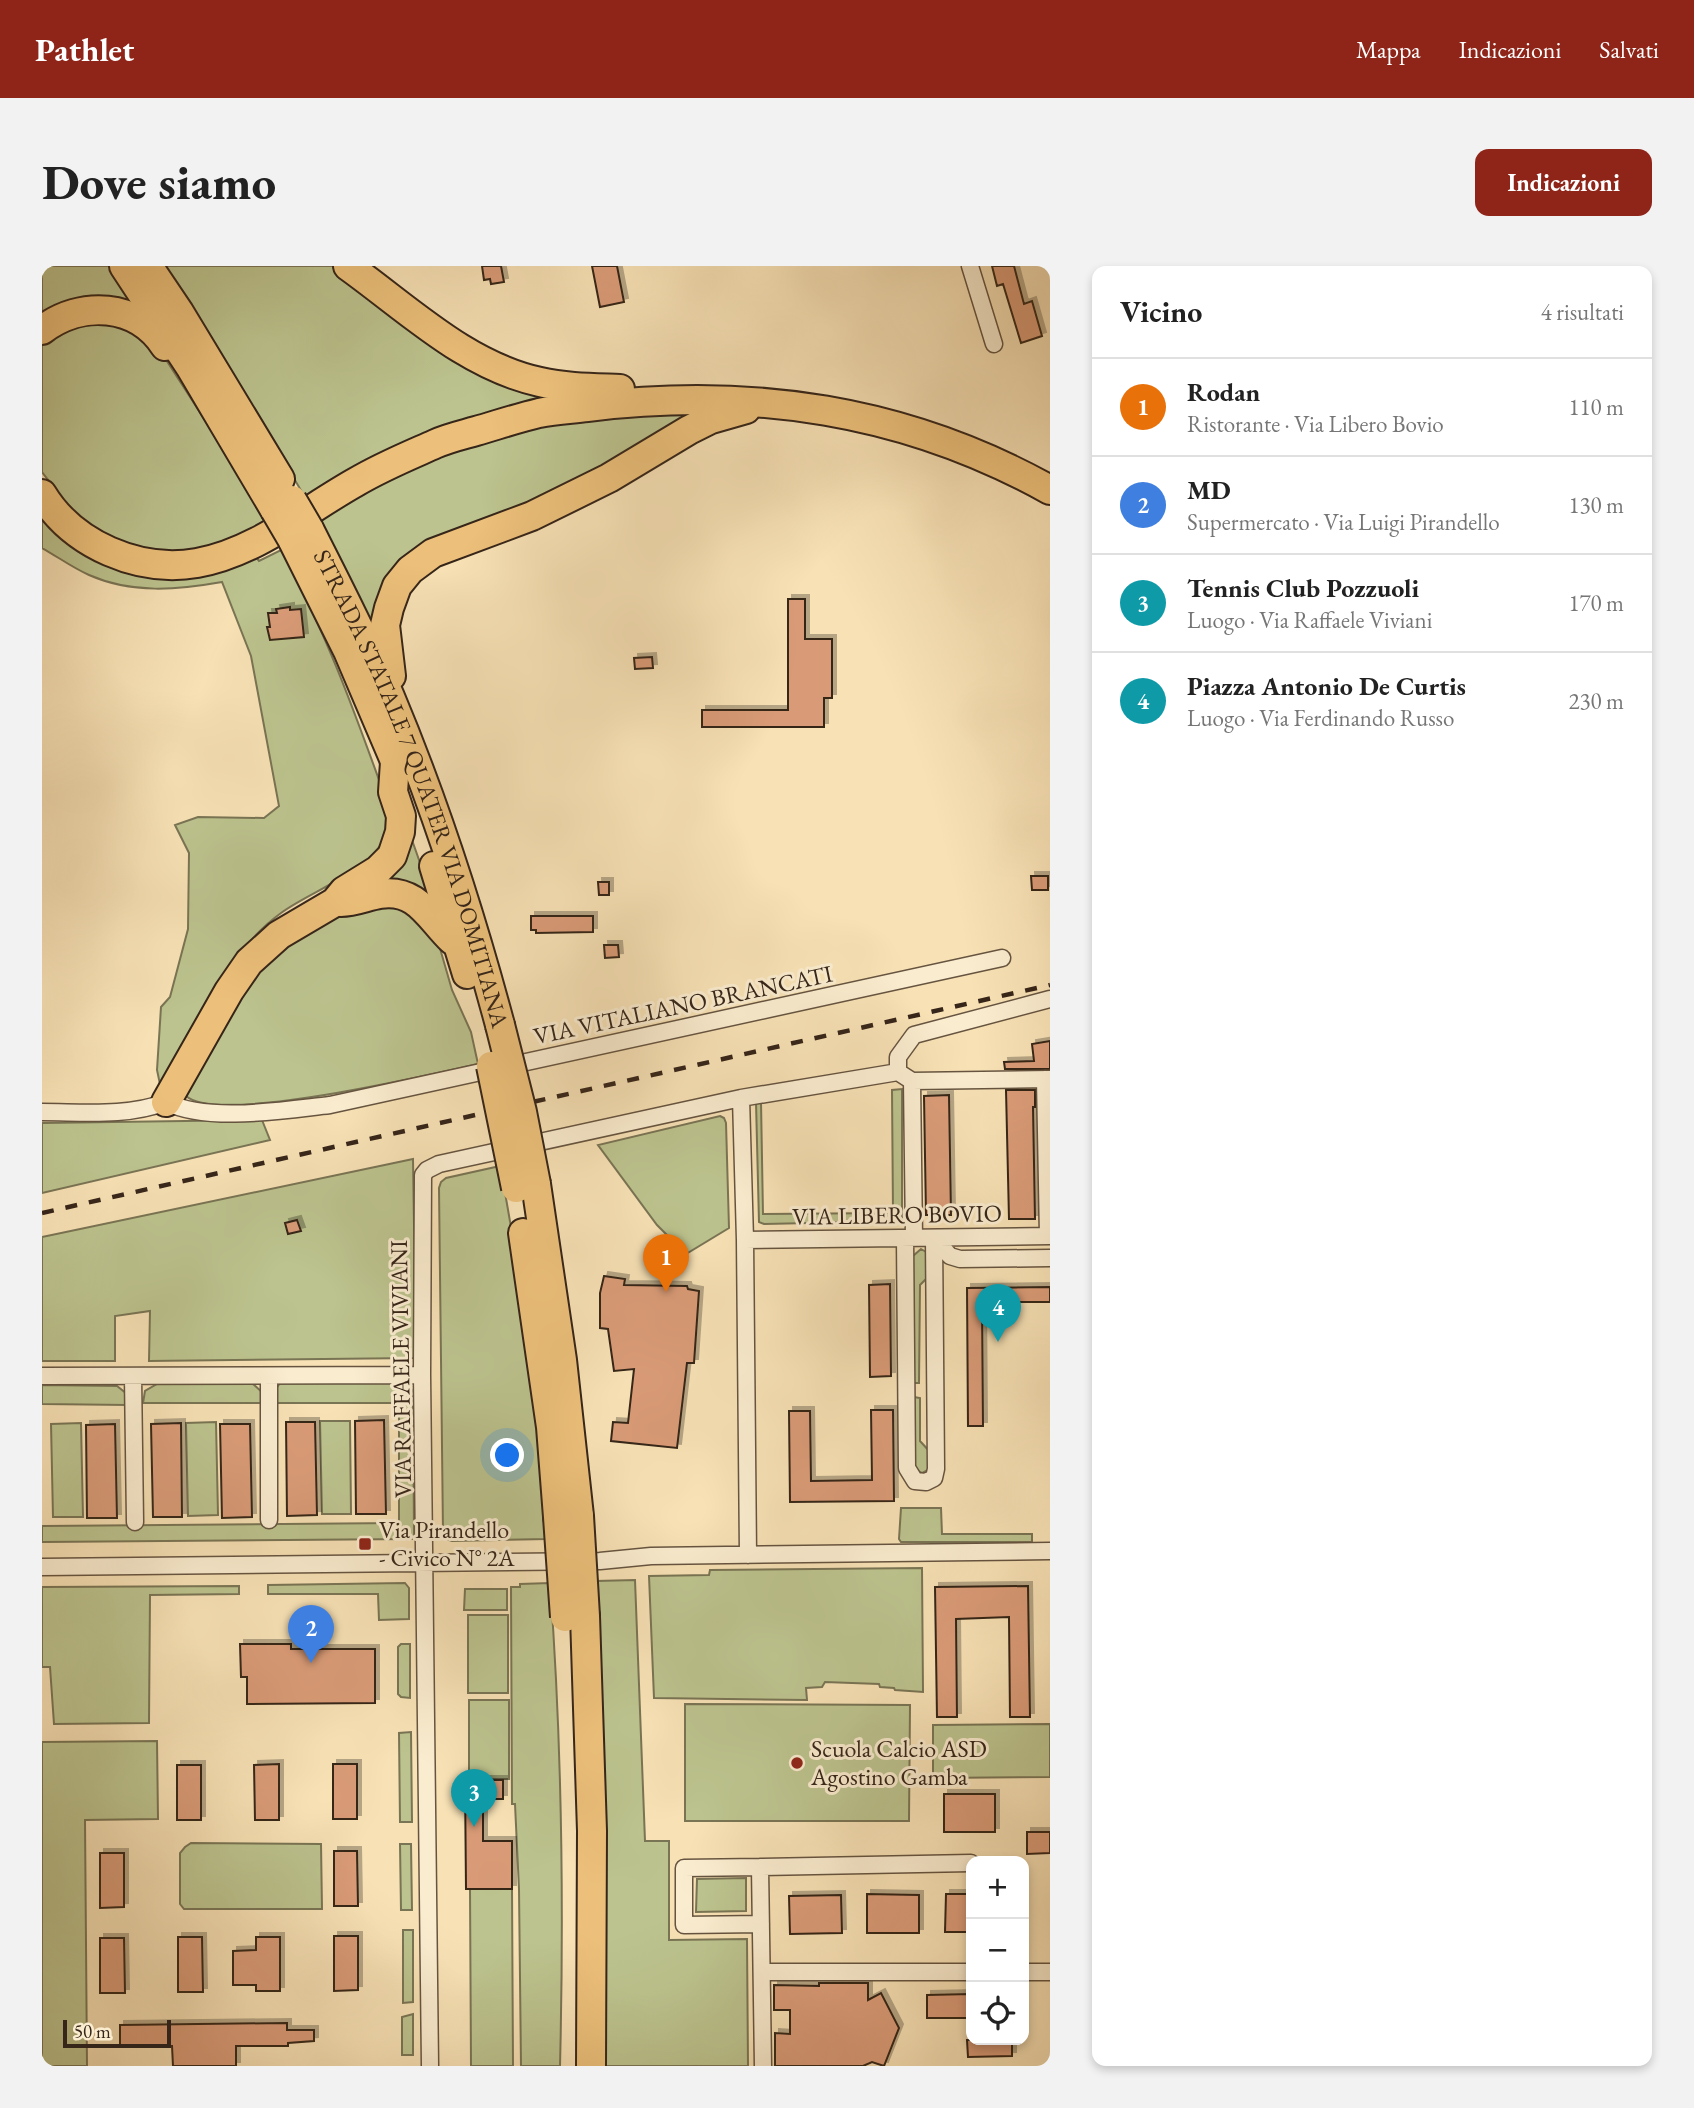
<!DOCTYPE html>
<html lang="it">
<meta charset="utf-8">
<style>
body{margin:0;font-family:"EB Garamond",serif;background:#f2f2f2;color:#222}
.controls{position:absolute;right:21px;bottom:21px;display:grid;overflow:hidden;border-radius:14px;box-shadow:0 4px 10px #0003}
.controls button{width:63px;height:63px;display:grid;place-items:center;padding:0;border:0;border-bottom:2px solid #e0e0e0;background:#fff;color:#222;font:35px sans-serif}
.scale{position:absolute;left:21px;bottom:18px;width:108px;box-sizing:border-box;padding-left:7px;border:4px solid #362519;border-top:0;font-size:19px;line-height:24px;white-space:nowrap;color:#362519;-webkit-text-stroke:5px #faeccf;paint-order:stroke}
.you{position:absolute;left:466px;top:1190px;width:24px;height:24px;margin:-18px;border:5px solid #fff;border-radius:50%;background:#1a73e8;box-shadow:0 0 0 10px #1a73e833}
.badge{display:grid;place-items:center;width:46px;height:46px;border-radius:50%;background:#8f2418;color:#fff;font-size:23px;font-weight:700}
.pin{position:absolute;translate:-50% -58px;filter:drop-shadow(0 2px 4px #0008)}
.pin::after{content:'';position:absolute;top:37px;width:24px;height:21px;background:inherit;clip-path:polygon(0 0,100% 0,50% 100%)}
.list{margin:0;padding:0;list-style:none}
h2{display:flex;justify-content:space-between;align-items:center;height:91px;margin:0;padding:0 28px;font-size:30px}
h2 small{font-size:23px;font-weight:400;color:#767676}
.list li{display:grid;grid-template-columns:46px 1fr auto;gap:21px;align-items:center;box-sizing:border-box;height:98px;padding:0 28px;border-top:2px solid #e0e0e0}
.list b{display:block;font-size:26px;white-space:nowrap}
.list p{margin:0;font-size:23px;white-space:nowrap;color:#767676}
.list em{font-size:23px;font-style:normal;color:#767676}
.icon{flex:none;width:38px;height:38px;fill:none;stroke:currentColor;stroke-width:2;stroke-linecap:round;stroke-linejoin:round}
.map{position:relative;flex:none;width:1008px;height:1800px;overflow:hidden;border-radius:14px}
header{display:flex;align-items:center;gap:42px;box-sizing:border-box;height:98px;padding:0 35px;background:#8f2418;color:#fff}
header strong{font-size:33px}
nav{display:flex;gap:38px;margin-inline-start:auto;font-size:24px}
.intro{display:flex;align-items:center;justify-content:space-between;box-sizing:border-box;height:168px;padding:0 42px}
h1{margin:0;font-size:49px}
.button{padding:18px 32px;border-radius:14px;background:#8f2418;color:#fff;font-size:24px;font-weight:700}
main{display:flex;gap:42px;padding:0 42px}
aside{flex:1;background:#fff;border-radius:14px;box-shadow:0 4px 10px #0003}
.map>svg:first-child{display:block}
</style>
<header>
<strong>Pathlet</strong>
<nav><a>Mappa</a><a>Indicazioni</a><a>Salvati</a></nav>
</header>
<div class="intro"><h1>Dove siamo</h1><a class="button">Indicazioni</a></div>
<main>
<div class="map">
<svg width="1008" height="1800" viewBox="0 0 1008 1800">
<defs>
<filter id="shadow"><feDropShadow dx="4" dy="-4" stdDeviation="0" flood-color="#0004"/></filter>
</defs>
<rect width="100%" height="100%" fill="#f7e1b5"/>
<filter id="stains"><feTurbulence type="fractalNoise" baseFrequency=".00286" numOctaves="4"/><feColorMatrix values="0 0 0 0 .2 0 0 0 0 .09 0 0 0 0 .02 0 0 0 .5 -.17"/></filter>
<radialGradient id="worn" r=".72"><stop offset=".6" stop-color="#630" stop-opacity="0"/><stop offset="1" stop-color="#630" stop-opacity=".3"/></radialGradient>
<path fill="#bcc38e" stroke="#797454" stroke-width="2" d="M0 0H70L99 40 0 53Z
M120 0H296L521 126 264 233 209 139Z
M43 50 110 72 228 255 202 270 142 287 102 284 67 272 35 251 0 206V74Z
M656 145 554 211 404 274 333 368 275 252 339 216 417 183 500 159Z
M0 253 22 272 54 293 212 289 217 295 239 284C284 365 314 450 345 536 346 543 349 551 348 557 341 602 271 623 239 647 180 690 155 762 119 823L115 804 119 741 128 731 146 663 147 587 133 559 156 551 222 552 237 540 209 390 180 316C135 324 90 328 47 309 31 302 16 291 0 282Z
M370 574 389 628 366 616 345 612Z
M355 635 395 672 410 724 429 766 436 798C389 808 176 859 144 830L197 727 230 687 308 644Z
M860 823V955L722 958 717 956 714 836H719L721 948 851 947 850 824Z
M678 850 682 852 684 857 687 962 644 988 615 959 556 879Z
M220 854 228 874 0 927V857Z
M371 893 374 1092 107 1095 108 1045 73 1050V1095H0V971Z
M458 900C482 1024 496 1148 505 1273L410 1275 404 1273 401 1267 397 922 399 916 404 912Z
M879 983 886 987 887 1010 878 1019 877 1117H872L871 990Z
M359 1116 371 1124 372 1268 370 1273 0 1276V1260L357 1257V1137H233L234 1123 238 1117Z
M115 1118H211L221 1127V1137H101L103 1125Z
M0 1119 75 1120 85 1128V1139L0 1138Z
M872 1131 878 1132V1175L889 1187V1202L880 1207 871 1203Z
M278 1155H308L309 1248H280Z
M174 1156 176 1249 146 1250 144 1157Z
M39 1157 41 1251H11L9 1158Z
M859 1242H899L900 1268H990V1276H859L857 1273Z
M880 1302 881 1426 853 1424 852 1422 838 1421 837 1418 783 1416 780 1421 764 1422 765 1434 612 1432 607 1310 667 1309 668 1304Z
M593 1314 603 1575H627V1674L705 1673 706 1800H561L554 1315Z
M363 1317 367 1322V1353L337 1354 336 1328H226V1319Z
M508 1317C520 1478 522 1639 518 1800H479L477 1623 473 1538H470L469 1321H478V1318Z
M197 1320V1328L108 1329 107 1457 12 1458 8 1401H0V1321Z
M423 1323H465V1344H422Z
M426 1349H466V1427H426Z
M359 1378H368V1432L359 1431 356 1428V1381Z
M427 1434H467V1513H427Z
M643 1438 868 1439 867 1555H643Z
M1008 1458V1511L891 1512V1459Z
M369 1466 370 1556H358L357 1467Z
M115 1475 116 1553 43 1554 45 1800H0V1476Z
M149 1577 279 1578 280 1643H142L138 1638V1587L143 1581Z
M358 1578H369L370 1644H359Z
M704 1612V1645L654 1646 655 1613Z
M428 1623H470L471 1800H429Z
M361 1664H371V1736L361 1737Z
M371 1748V1789H360V1751Z"/>
<path fill="#d99b77" stroke="#362519" stroke-width="2" filter="url(#shadow)" d="M440 0H459L462 16 449 18 448 13 442 14Z
M550 0H575L582 36 558 41Z
M950 0H972L982 38 990 35 1000 70 979 77 961 18 955 20Z
M746 333H763V373H790V432H782V461H660V444H746Z
M248 341V344L259 343 262 371 228 374 225 361H228L226 347H235L234 343Z
M610 391 611 402 593 403 592 392Z
M989 610H1006V624H990Z
M556 616H567V629H557Z
M489 650H551V666L494 667V664H489Z
M562 679H576L577 691 563 692Z
M1008 775V803H963L962 796 992 795 990 778Z
M964 824H993V841H991L993 953H967Z
M907 829 909 949H884L882 830Z
M255 954 259 965 246 968 243 957Z
M562 1010 583 1013 582 1019 645 1020 646 1023 657 1025 652 1097H645L635 1182 569 1175 571 1156 586 1157 592 1103 572 1105 566 1063 558 1062V1027Z
M848 1018 849 1110 828 1111 827 1019Z
M1008 1021V1036H940L941 1160H926L925 1022Z
M829 1144H851L852 1235 748 1236 747 1145H768L769 1215 830 1214Z
M342 1154 344 1248H314L313 1155Z
M244 1156H273L275 1249 245 1250Z
M139 1157 140 1251H111L109 1158Z
M73 1158 75 1252H45L44 1159Z
M178 1158H208L210 1251 180 1252Z
M986 1320 988 1451H968L967 1351 914 1353 915 1451H895L893 1321Z
M198 1378H249V1383H333V1437L205 1438V1411H199Z
M237 1498V1554H213L212 1499Z
M291 1498H315V1553H291Z
M135 1499H159V1554H135Z
M423 1514H461V1533H441V1575H470V1623H424Z
M902 1528H953V1566H902Z
M985 1566H1008V1587L985 1588Z
M292 1585H315L316 1640H292Z
M58 1587H82V1641L58 1642Z
M825 1628 877 1629V1667H825Z
M904 1628H929V1666H903Z
M799 1629 800 1667 748 1668 747 1630Z
M292 1670H316V1724L292 1725Z
M136 1671H160L161 1726H136Z
M214 1671H238V1725H214V1719H191V1685L214 1684Z
M58 1672H82L83 1727H58Z
M777 1717H826V1734L839 1727 857 1762 842 1800 830 1796 821 1800H733V1767L748 1768V1744H732V1719L777 1720Z
M929 1728V1752H885V1729Z
M245 1757V1764H272V1775L246 1777V1780H194V1800H131L130 1780H78V1759Z
M925 1774H970V1790L926 1791Z"/>
<g fill="none" stroke-linecap="round" stroke-linejoin="round">
<defs>
<path id="street" d="M928 0 952 78
M856 806V791L872 769 1008 733
M1003 813 1006 970
M699 832 703 974 706 1289
M0 846C41 846 85 851 124 836 166 857 242 844 288 839L960 692
M863 972 865 1202 873 1215 884 1216 892 1212 894 1203 892 972
M872 972 870 815 1008 813
M892 972 908 990 918 993 1008 992
M703 974 1008 970
M0 1110 380 1109
M91 1110 93 1256
M227 1110V1254
M0 1301 558 1295 609 1290 1008 1285
M718 1601 929 1597
M719 1658 642 1659V1602L718 1601 721 1800
M720 1706H929
M982 1706H1008
M388 1800 380 1109 381 909 385 904 397 898 699 832 856 806 870 815"/>
<g id="highway">
<path d="M82 0 149 102 233 244"/>
<path d="M106 0 137 46 238 213"/>
<path d="M306 0C366 43 424 100 498 116 524 122 551 122 578 123"/>
<path d="M0 64C39 34 95 37 123 80"/>
<path d="M0 228C31 279 97 307 155 297 213 287 264 244 314 216 339 201 366 190 393 178 406 172 420 169 434 165 455 159 476 152 497 147 513 144 529 143 545 141 709 121 863 143 1008 224"/>
<path id="s1" d="M267 263C295 319 324 374 348 431 393 538 428 647 458 759"/>
<path d="M250 273 306 385 356 502"/>
<path d="M349 410 343 359 347 342 355 320 368 304 391 287 490 250 567 212 647 164 669 153 704 143"/>
<path d="M392 600 425 708"/>
<path d="M299 636C313 636 325 630 338 628 375 622 387 652 410 674"/>
<path d="M124 836 187 725 207 696 237 669 293 636 302 625 336 604 350 590 358 566 359 550 351 526 353 496"/>
<path d="M494 918 520 1094 537 1250"/>
<path d="M481 967 509 1161 516 1251"/>
<path d="M543 1350 550 1565 549 1800"/>
</g>
</defs>
<use href="#street" stroke="#665440" stroke-width="19"/>
<use href="#highway" stroke="#362519" stroke-width="32"/>
<use href="#street" stroke="#faeccf" stroke-width="16"/>
<use href="#highway" stroke="#ecc07a" stroke-width="28"/>
<path stroke="#362519" stroke-width="4.5" stroke-dasharray="12 12" stroke-linecap="butt" d="M0 947 1008 719"/>
<defs>
<path id="highway-bridge" d="M250 234 267 263
M233 244 250 273
M458 759 480 846 494 918
M449 800 474 922
M537 1250 543 1350
M516 1251 523 1351"/>
</defs>
<use href="#highway-bridge" stroke="#362519" stroke-width="32" stroke-linecap="butt"/>
<use href="#highway-bridge" stroke="#ecc07a" stroke-width="28"/>
</g>
<g fill="#8f2418" stroke="#faeccf" stroke-width="2.5">
<rect x="316" y="1271" width="14" height="14" rx="3.5"/>
<circle cx="755" cy="1497" r="7"/>
</g>
<g text-anchor="middle" stroke-width="6" stroke-linejoin="round" paint-order="stroke">
<g font-size="24" fill="#362519" stroke="#faeccf">
<text dy="8" stroke="none"><textPath href="#s1" startOffset="280">STRADA STATALE 7 QUATER VIA DOMITIANA</textPath></text>
<text transform="translate(641 739) rotate(-12)" y="8">VIA VITALIANO BRANCATI</text>
<text transform="translate(855 949) rotate(-1)" y="8">VIA LIBERO BOVIO</text>
<text transform="translate(359 1103) rotate(-91)" y="8">VIA RAFFAELE VIVIANI</text>
</g>
<g font-size="24" fill="#362519" stroke="#faeccf" text-anchor="start">
<text x="337" y="1272">Via Pirandello<tspan x="337" dy="28">- Civico N° 2A</tspan></text>
<text x="769" y="1491">Scuola Calcio ASD<tspan x="769" dy="28">Agostino Gamba</tspan></text>
</g>
</g>
<rect width="100%" height="100%" filter="url(#stains)"/>
<rect width="100%" height="100%" fill="url(#worn)"/>
</svg>
<div class="controls">
<button>+</button>
<button>−</button>
<button><svg class="icon" aria-label="locate" viewBox="0 0 24 24"><circle cx="12" cy="12" r="6"/><path d="M12 2v4M12 18v4M2 12h4M18 12h4"/></svg></button>
</div>
<div class="scale">50 m</div>
<div class="you"></div>
<div class="pin badge" style="left:624px;top:1026px;background:#e8710a">1</div>
<div class="pin badge" style="left:269px;top:1397px;background:#3f7fe0">2</div>
<div class="pin badge" style="left:432px;top:1561px;background:#0f9aa8">3</div>
<div class="pin badge" style="left:956px;top:1076px;background:#0f9aa8">4</div>
</div>
<aside>
<h2>Vicino<small>4 risultati</small></h2>
<ul class="list">
<li><span class="badge" style="background:#e8710a">1</span><div><b>Rodan</b><p>Ristorante · Via Libero Bovio</p></div><em>110 m</em></li>
<li><span class="badge" style="background:#3f7fe0">2</span><div><b>MD</b><p>Supermercato · Via Luigi Pirandello</p></div><em>130 m</em></li>
<li><span class="badge" style="background:#0f9aa8">3</span><div><b>Tennis Club Pozzuoli</b><p>Luogo · Via Raffaele Viviani</p></div><em>170 m</em></li>
<li><span class="badge" style="background:#0f9aa8">4</span><div><b>Piazza Antonio De Curtis</b><p>Luogo · Via Ferdinando Russo</p></div><em>230 m</em></li>
</ul>
</aside>
</main>
